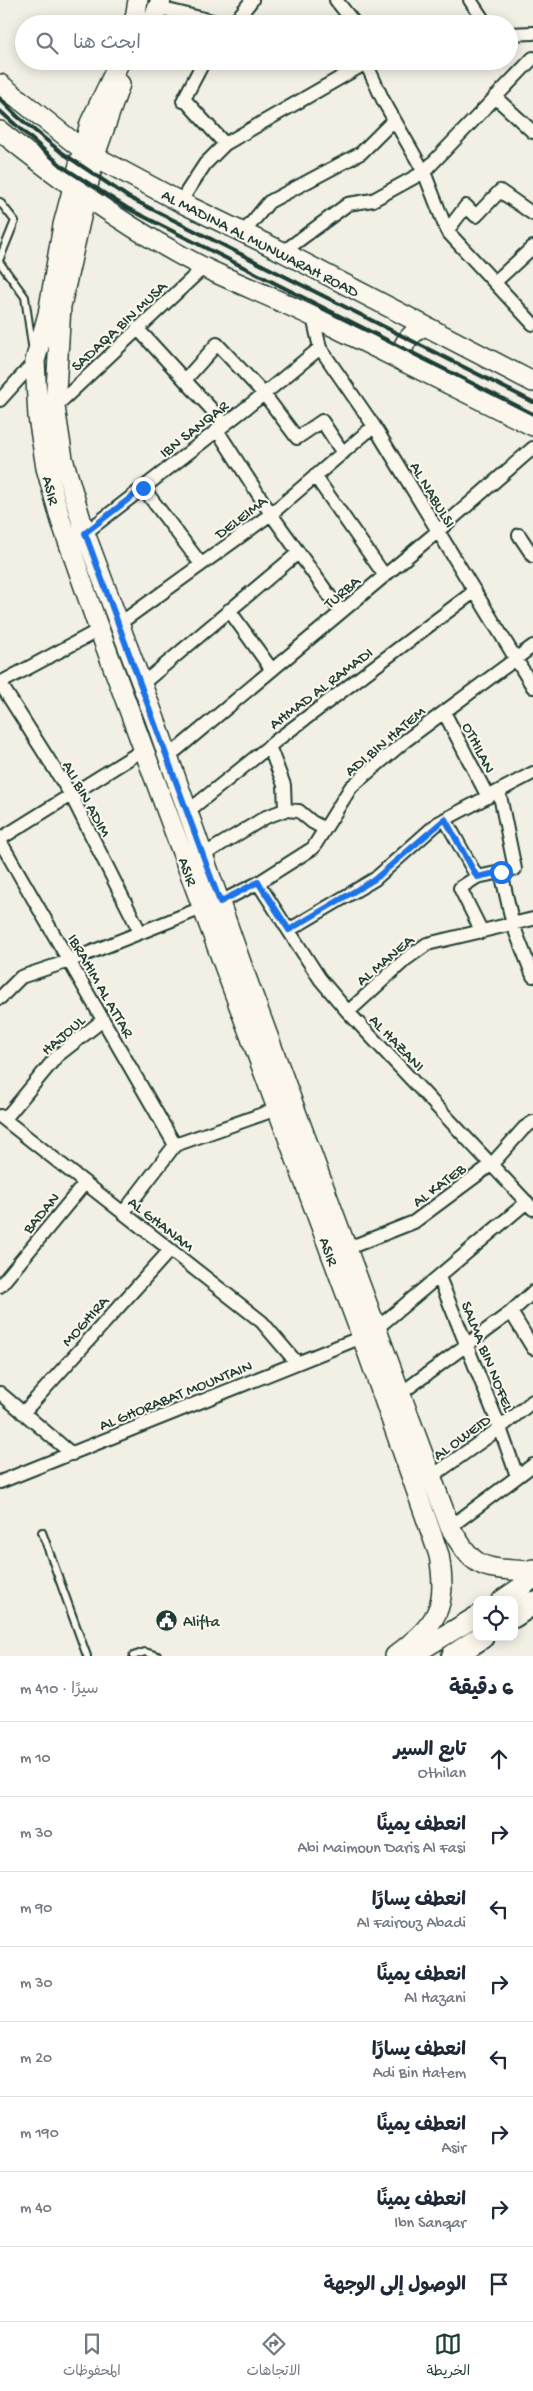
<!DOCTYPE html>
<html lang="ar">
<meta charset="utf-8">
<style>
body{margin:0;font-family:"Gochi Hand","Playpen Sans Arabic",sans-serif;background:#f2f2f3;color:#1f2937;direction:rtl}
.controls{position:absolute;right:15px;bottom:15px;display:grid;overflow:hidden;border-radius:10px;box-shadow:0 2px 12px #0003}
.controls button{width:45px;height:45px;display:grid;place-items:center;padding:0;border:0;border-bottom:1px solid #e0e1e3;background:#fff;color:#1f2937;font:25px sans-serif}
.stop{position:absolute;width:15px;height:15px;margin:-11px;border:4px solid #1a73e8;border-radius:50%;background:#fff}
.stop.end{background:#1a73e8;border-color:#fff;box-shadow:0 1px 5px #0008}
.list{margin:0;padding:0;list-style:none}
h2{display:flex;justify-content:space-between;align-items:center;height:65px;margin:0;padding:0 20px;font-size:21px}
h2 small{font-size:16px;font-weight:400;color:#747a83}
.list li{display:grid;grid-template-columns:32px 1fr auto;gap:15px;align-items:center;box-sizing:border-box;height:75px;padding:0 20px;border-top:1px solid #e0e1e3}
.list b{display:block;font-size:19px;white-space:nowrap}
.list p{margin:0;font-size:16px;white-space:nowrap;color:#747a83}
.list em{font-size:16px;font-style:normal;color:#747a83}
.icon{flex:none;width:28px;height:28px;fill:none;stroke:currentColor;stroke-width:2;stroke-linecap:round;stroke-linejoin:round}
.map{position:relative;flex:none;width:533px;height:1656px;overflow:hidden;direction:ltr}
.search{position:absolute;background:#fff;box-shadow:0 2px 12px #0003;left:15px;right:15px;top:15px;height:55px;display:flex;align-items:center;gap:12px;box-sizing:border-box;padding:0 18px;border-radius:28px;color:#747a83;font-size:19px}
.sheet{height:665px;background:#fff}
nav{display:flex;justify-content:space-around;align-items:center;box-sizing:border-box;height:70px;border-top:1px solid #e0e1e3;background:#fff;font-size:14px;color:#747a83}
nav a{display:grid;justify-items:center;gap:2px}
nav .on{color:#1f3d34}
.map>svg:first-child{display:block}
</style>
<div class="map">
<svg width="533" height="1656" viewBox="0 0 533 1656">
<rect width="100%" height="100%" fill="#f2f0e5"/>
<filter id="ink" filterUnits="userSpaceOnUse"><feTurbulence type="fractalNoise" baseFrequency=".02" numOctaves="2"/><feDisplacementMap in="SourceGraphic" scale="10" xChannelSelector="R" yChannelSelector="G"/><feConvolveMatrix kernelMatrix="1 2 1 2 8 2 1 2 1" color-interpolation-filters="sRGB"/></filter>
<g filter="url(#ink)">
<g fill="none" stroke-linecap="round" stroke-linejoin="round">
<defs>
<path id="lane" d="M0 202 15 221 0 258
M0 263 25 297 32 345
M42 1532 87 1656
M133 1656 145 1652 158 1656"/>
<path id="street" d="M336 0 355 24
M470 0 486 24
M159 8 225 24
M233 24 252 0
M509 34 533 33
M365 61 383 100 424 172 447 231 533 324
M495 97 533 132
M184 99 225 144
M183 101 204 61
M182 203 186 193 205 164 225 144 366 63
M447 231 466 206 476 216 500 191 533 214
M243 233 269 202 361 153 394 120
M283 252 348 204 373 200 424 172 533 58
M495 282 533 247
M313 317 320 348 374 426 533 687
M137 328 225 424
M185 380 217 344 264 394 297 438 322 421 343 453
M0 400 35 361
M55 407 204 267
M217 430 271 514 341 612
M315 476 385 576
M143 488 201 564
M85 533 264 394 320 348
M519 535 533 556
M229 610 272 670
M119 624 271 514 374 426
M0 683 71 795 140 932
M0 683 99 630
M141 685 298 553
M444 712 488 797
M269 746 284 785 285 810
M168 757 438 531 533 448
M187 812 277 740 475 591
M445 819 477 877
M0 839 143 750
M0 841 175 1145
M203 855 266 817 285 810 299 811 312 822 325 829
M501 872 513 925 533 976
M258 883 320 979 348 1012 533 1209
M220 902 258 883 313 848 351 787 405 741 533 646
M289 930 375 879 438 823 533 773
M482 932 460 888 477 877 515 869 499 791
M0 998 21 977 69 961 202 908
M348 1012 406 959 427 944 533 919
M0 1116 262 1322 297 1363
M5 1119 57 1056 103 1020
M123 1213 175 1145 277 1109
M346 1249 414 1222 492 1164 524 1128 533 1122
M439 1277 500 1428 517 1476
M0 1286 85 1183
M511 1312 533 1348
M376 1329 527 1202
M0 1393 72 1454
M400 1394 511 1312 533 1292
M23 1413 170 1250
M431 1477 500 1428 533 1401
M0 1482 362 1337
M450 1527 533 1465"/>
<path id="primary" d="M134 24 138 0
M151 24 161 0
M120 61 90 123 63 225 48 314 35 361 38 417 46 468 61 521 96 621 362 1337 439 1555C448 1610 437 1623 395 1656
M0 84 83 150 182 203 283 252 533 382
M120 84 95 155 61 306 55 407 63 459 85 533 155 719 245 974 450 1527C475 1570 481 1568 529 1571L533 1569
M0 131C64 183 131 231 205 268 241 285 279 300 316 318 388 354 460 390 533 426
M406 363C397 346 409 336 423 326
M502 1600 533 1579
M411 1656 477 1616"/>
<path id="highway" d="M514 1616 533 1603
M453 1656 482 1637"/>
</defs>
<use href="#lane" stroke="#1f3d34" stroke-width="10"/>
<use href="#street" stroke="#1f3d34" stroke-width="16"/>
<use href="#primary" stroke="#1f3d34" stroke-width="22"/>
<use href="#highway" stroke="#1f3d34" stroke-width="26"/>
<use href="#lane" stroke="#fbf7ec" stroke-width="6"/>
<use href="#street" stroke="#fbf7ec" stroke-width="12"/>
<use href="#primary" stroke="#fbf7ec" stroke-width="19"/>
<use href="#highway" stroke="#fbf7ec" stroke-width="22"/>
<path stroke="#1f3d34" stroke-width="4" d="M0 99 18 117 61 152 128 197 533 402
M0 111 63 167 127 208 533 414"/>
</g>
</g>
<g fill="none" stroke-linecap="round" stroke-linejoin="round" filter="url(#ink)">
<path stroke="#1a73e8" stroke-width="6" d="M143 488 85 533 220 902 258 882 289 930 375 879 445 819 477 877 501 872"/>
</g>
<defs>
<symbol id="civic-disc" viewBox="-11 -11 22 22"><circle r="9.5" fill="#1f3d34" stroke="#fbf7ec"/><path d="M-.6-6.5H3V-4.5H.6V-3L4-1V1h2V6H-6V1h2V-1L-.6-3ZM-1.2 2.5V6h2.4V2.5Z" fill="#fff"/></symbol>
</defs>
<g fill-rule="evenodd">
<use href="#civic-disc" x="154" y="1608" width="25" height="25"/>
</g>
<g text-anchor="middle" stroke-width="4" stroke-linejoin="round" paint-order="stroke">
<g font-size="16" fill="#1f3d34" stroke="#fbf7ec">
<text transform="translate(261 242) rotate(27)" y="6">AL MADINA AL MUNWARAH ROAD</text>
<text transform="translate(118 325) rotate(-43)" y="6">SADAQA BIN MUSA</text>
<text transform="translate(193 428) rotate(-38)" y="6">IBN SANQAR</text>
<text transform="translate(52 490) rotate(75)" y="6">ASIR</text>
<text transform="translate(434 494) rotate(59)" y="6">AL NABULSI</text>
<text transform="translate(240 516) rotate(-37)" y="6">DELEIMA</text>
<text transform="translate(341 591) rotate(-40)" y="6">TURBA</text>
<text transform="translate(320 687) rotate(-37)" y="6">AHMAD AL RAMADI</text>
<text transform="translate(384 740) rotate(-40)" y="6">ADI BIN HATEM</text>
<text transform="translate(480 747) rotate(63)" y="6">OTHILAN</text>
<text transform="translate(88 798) rotate(61)" y="6">ALI BIN ADIM</text>
<text transform="translate(189 871) rotate(70)" y="6">ASIR</text>
<text transform="translate(384 959) rotate(-40)" y="6">AL MANEA</text>
<text transform="translate(102 985) rotate(60)" y="6">IBRAHIM AL ATTAR</text>
<text transform="translate(62 1034) rotate(-41)" y="6">HAJOUL</text>
<text transform="translate(398 1042) rotate(46)" y="6">AL HAZANI</text>
<text transform="translate(438 1184) rotate(-37)" y="6">AL KATEB</text>
<text transform="translate(40 1212) rotate(-50)" y="6">BADAN</text>
<text transform="translate(162 1223) rotate(38)" y="6">AL GHANAM</text>
<text transform="translate(330 1251) rotate(70)" y="6">ASIR</text>
<text transform="translate(84 1320) rotate(-48)" y="6">MOGHIRA</text>
<text transform="translate(489 1356) rotate(68)" y="6">SALMA BIN NOFEL</text>
<text transform="translate(175 1394) rotate(-22)" y="6">AL GHORABAT MOUNTAIN</text>
<text transform="translate(461 1436) rotate(-36)" y="6">AL OWEID</text>
</g>
<g font-size="16" fill="#1f3d34" stroke="#fbf7ec" text-anchor="start">
<text x="183" y="1626">Alifta</text>
</g>
</g>
</svg>
<div class="controls">
<button><svg class="icon" aria-label="locate" viewBox="0 0 24 24"><circle cx="12" cy="12" r="6"/><path d="M12 2v4M12 18v4M2 12h4M18 12h4"/></svg></button>
</div>
<div class="stop" style="left:501px;top:872px"></div>
<div class="stop end" style="left:143px;top:488px"></div>
<div class="search"><svg class="icon" aria-label="search" viewBox="0 0 24 24"><circle cx="10" cy="10" r="6"/><path d="M15 15l6 6"/></svg>ابحث هنا</div>
</div>
<section class="sheet">
<h2>6 دقيقة<small>سيرًا · 410 m</small></h2>
<ul class="list">
<li><svg class="icon" aria-label="ahead" viewBox="0 0 24 24"><path d="M12 20V5M6 11l6-6 6 6"/></svg><div><b>تابع السير</b><p>Othilan</p></div><em>10 m</em></li>
<li><svg class="icon" aria-label="right" viewBox="0 0 24 24"><path d="M7 20v-9h11M14 6l5 5-5 5"/></svg><div><b>انعطف يمينًا</b><p>Abi Maimoun Daris Al Fasi</p></div><em>30 m</em></li>
<li><svg class="icon" aria-label="left" viewBox="0 0 24 24"><path d="M17 20v-9H6M10 6l-5 5 5 5"/></svg><div><b>انعطف يسارًا</b><p>Al Fairouz Abadi</p></div><em>90 m</em></li>
<li><svg class="icon" aria-label="right" viewBox="0 0 24 24"><path d="M7 20v-9h11M14 6l5 5-5 5"/></svg><div><b>انعطف يمينًا</b><p>Al Hazani</p></div><em>30 m</em></li>
<li><svg class="icon" aria-label="left" viewBox="0 0 24 24"><path d="M17 20v-9H6M10 6l-5 5 5 5"/></svg><div><b>انعطف يسارًا</b><p>Adi Bin Hatem</p></div><em>20 m</em></li>
<li><svg class="icon" aria-label="right" viewBox="0 0 24 24"><path d="M7 20v-9h11M14 6l5 5-5 5"/></svg><div><b>انعطف يمينًا</b><p>Asir</p></div><em>190 m</em></li>
<li><svg class="icon" aria-label="right" viewBox="0 0 24 24"><path d="M7 20v-9h11M14 6l5 5-5 5"/></svg><div><b>انعطف يمينًا</b><p>Ibn Sanqar</p></div><em>40 m</em></li>
<li><svg class="icon" aria-label="arrive" viewBox="0 0 24 24"><path d="M6 21V4h12l-3 4 3 4H6"/></svg><div><b>الوصول إلى الوجهة</b></div></li>
</ul>
</section>
<nav>
<a class="on"><svg class="icon" aria-label="map" viewBox="0 0 24 24"><path d="M3 6l6-2 6 2 6-2v14l-6 2-6-2-6 2zM9 4v14M15 6v14"/></svg>الخريطة</a>
<a><svg class="icon" aria-label="directions" viewBox="0 0 24 24"><path d="M12 3l9 9-9 9-9-9zM9 14v-3h6M13 9l2 2-2 2"/></svg>الاتجاهات</a>
<a><svg class="icon" aria-label="saved" viewBox="0 0 24 24"><path d="M7 4h10v16l-5-4-5 4z"/></svg>المحفوظات</a>
</nav>
